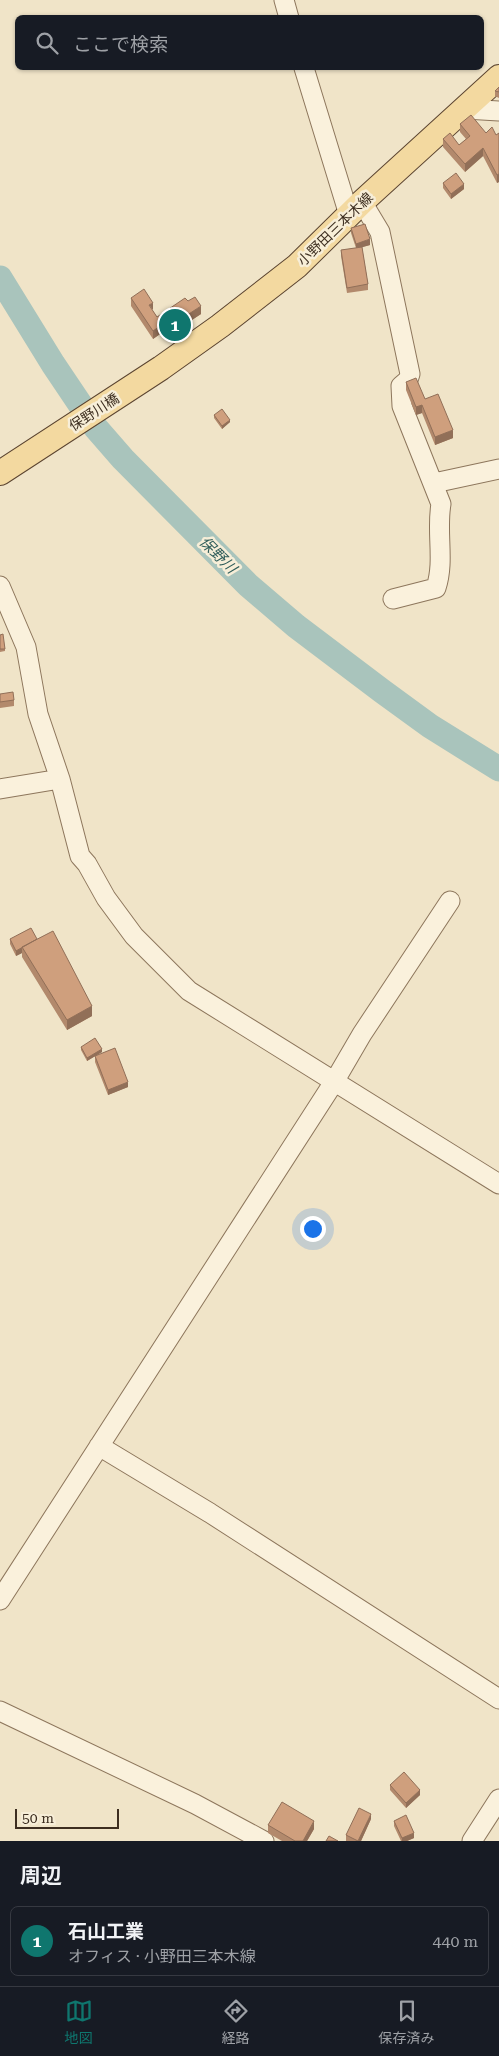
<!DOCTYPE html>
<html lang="ja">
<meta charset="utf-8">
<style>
body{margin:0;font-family:"Roboto Serif","Noto Sans JP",serif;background:#20242c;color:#f1f3f6}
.scale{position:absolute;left:15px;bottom:12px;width:104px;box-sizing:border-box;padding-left:5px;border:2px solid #3d2e20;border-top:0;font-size:14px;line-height:18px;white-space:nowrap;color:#3d2e20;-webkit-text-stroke:4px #f7eed8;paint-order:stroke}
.you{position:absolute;left:312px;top:1228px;width:18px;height:18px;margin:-12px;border:4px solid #fff;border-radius:50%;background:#1a73e8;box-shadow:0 0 0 8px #1a73e833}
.badge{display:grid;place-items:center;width:32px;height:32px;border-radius:50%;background:#0f766e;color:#fff;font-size:16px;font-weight:700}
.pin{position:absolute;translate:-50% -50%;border:2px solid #fff;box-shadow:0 1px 5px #0006}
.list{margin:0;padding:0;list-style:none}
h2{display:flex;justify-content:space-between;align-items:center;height:65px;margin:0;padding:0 20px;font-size:21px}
h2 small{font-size:16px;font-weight:400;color:#9ea1a6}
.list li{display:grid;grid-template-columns:32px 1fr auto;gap:15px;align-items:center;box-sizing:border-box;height:70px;margin:0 10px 10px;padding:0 10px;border:1px solid #363941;border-radius:8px}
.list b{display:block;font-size:19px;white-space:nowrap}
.list p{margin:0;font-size:16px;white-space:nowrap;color:#9ea1a6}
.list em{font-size:16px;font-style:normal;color:#9ea1a6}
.icon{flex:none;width:28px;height:28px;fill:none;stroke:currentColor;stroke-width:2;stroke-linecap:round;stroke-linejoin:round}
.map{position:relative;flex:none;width:499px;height:1841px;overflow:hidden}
.search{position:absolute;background:#171b24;box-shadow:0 1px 4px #0004;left:15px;right:15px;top:15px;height:55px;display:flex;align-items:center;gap:12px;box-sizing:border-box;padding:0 18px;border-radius:8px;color:#9ea1a6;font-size:19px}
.sheet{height:145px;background:#171b24}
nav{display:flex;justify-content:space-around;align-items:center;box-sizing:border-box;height:70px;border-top:1px solid #363941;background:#171b24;font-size:14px;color:#9ea1a6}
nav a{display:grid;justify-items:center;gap:2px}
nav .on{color:#0f766e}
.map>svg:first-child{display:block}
</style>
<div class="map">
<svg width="499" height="1841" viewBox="0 0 499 1841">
<rect width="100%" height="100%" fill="#f0e4c8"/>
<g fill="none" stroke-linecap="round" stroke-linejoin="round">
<path stroke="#a9c4bc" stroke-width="25" d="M0 278 53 364 96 428 123 459 248 585 296 626 382 691 430 726 499 769"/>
<defs>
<path id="minor" d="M284 0 289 18
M304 68 349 215
M465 109 499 111
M362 202 380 232 410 374 408 380 401 386 402 406 441 504C436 532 445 561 436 588L393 599
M434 483 499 469
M0 586 26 647 38 714 60 779 80 856 87 864 106 898 134 936 189 991 499 1184
M0 789 60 779
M99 1446 210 1513 499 1699
M0 1600 334 1082 362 1034 450 901
M0 1711 195 1804 264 1841
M472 1841 499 1799"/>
<path id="major" d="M0 473 161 368 220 326 297 266 362 202 499 77"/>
</defs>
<use href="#minor" stroke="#8d765c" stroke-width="21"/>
<use href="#major" stroke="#5b4430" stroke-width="26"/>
<use href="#minor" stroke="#faf1dc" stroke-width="19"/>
<use href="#major" stroke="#f3d9a0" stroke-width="24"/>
</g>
<path fill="#b2896c" d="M499 87V98L495 96V91Z
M460 124 486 133 496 135 499 133V182L497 183 483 156 465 172 443 147V139L459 145 466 139 460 132Z
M443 183 464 189 451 199 443 188Z
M351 228 370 245 362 247 368 284V290L347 293 341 256V250L356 248 351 233Z
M131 298 153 311 157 317 188 301 201 314 166 337 163 332 153 339 131 306Z
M406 382 453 438 435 445 422 413 416 415 406 390Z
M214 415 230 422 222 429 214 418Z
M0 635 5 649V651L0 652Z
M0 694 14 700V706L0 708Z
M10 939H37L92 1016 67 1030 22 957V953L16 956 10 944Z
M81 1047 102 1052 87 1061 81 1050Z
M95 1056 128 1087 108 1095 95 1062Z
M390 1785 420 1795 406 1808 390 1790Z
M371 1819 361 1841H346V1835Z
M394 1821 414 1838 407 1841H401L394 1826Z
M268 1825 314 1829 307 1841H282L268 1833Z"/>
<path fill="#916f58" d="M483 148V156L465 172V164Z
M499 174V182L497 183V175Z
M464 184V189L451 199V194Z
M370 239V245L356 249V244Z
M153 303V310L149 305Z
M201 306V314L166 337V329Z
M163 324V332L153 339V331Z
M422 405V413L416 415V407Z
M230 420V422L222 429V426Z
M453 430V438L435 445V437Z
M22 948V953L16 956V951Z
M92 1006V1016L67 1030V1020Z
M102 1049V1052L87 1061V1058Z
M128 1082V1087L108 1095V1090Z
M420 1790V1795L406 1808V1803Z
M371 1814V1819L361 1841H358Z
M314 1821V1829L307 1841H303Z
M414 1833V1838L407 1841H402V1838Z"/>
<path fill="#cf9f7d" stroke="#916f58" d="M499 87V92L495 91Z
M471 115 486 133 492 127 496 135 499 133V174L497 175 483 148 465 164 443 139 450 133 459 145 470 136 460 124Z
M456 173 464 184 451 194 443 183Z
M365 224 370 239 356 244 351 228Z
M362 247 368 284 347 288 341 250Z
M144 289 153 303 149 305 157 317 185 298 188 301 195 297 201 306 166 329 163 324 153 331 131 298Z
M416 378 425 399 438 394 453 430 435 437 422 405 416 407 406 382Z
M222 409 230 420 222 426 214 415Z
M3 634 5 649H0V635Z
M13 692 14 700 0 702V694Z
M31 928 37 939 16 951 10 939Z
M53 931 92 1006 67 1020 22 947Z
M95 1038 102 1049 87 1058 81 1047Z
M115 1048 128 1082 108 1090 95 1056Z
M404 1772 420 1790 406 1803 390 1785Z
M282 1802 314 1821 303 1841H295L268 1825Z
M359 1808 371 1814 358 1841 346 1835Z
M406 1815 414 1833 402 1838 394 1821Z
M329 1836 338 1841H326Z"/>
<g text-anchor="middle" stroke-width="5" stroke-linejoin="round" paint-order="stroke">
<g font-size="14" fill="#3d2e20" stroke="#f7eed8">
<text transform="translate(335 229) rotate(-44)" y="5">小野田三本木線</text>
<text transform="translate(94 412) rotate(-33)" y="5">保野川橋</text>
</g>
<g font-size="15" font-style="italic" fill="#2f5d5a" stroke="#f7eed8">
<text transform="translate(218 555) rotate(45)" y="5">保野川</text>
</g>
</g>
</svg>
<div class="scale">50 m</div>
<div class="you"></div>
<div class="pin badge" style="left:175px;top:325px">1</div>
<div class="search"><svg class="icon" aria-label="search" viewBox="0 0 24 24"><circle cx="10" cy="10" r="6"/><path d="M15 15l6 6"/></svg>ここで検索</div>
</div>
<section class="sheet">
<h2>周辺<small></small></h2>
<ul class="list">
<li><span class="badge">1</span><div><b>石山工業</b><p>オフィス · 小野田三本木線</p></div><em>440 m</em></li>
</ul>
</section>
<nav>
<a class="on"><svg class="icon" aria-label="map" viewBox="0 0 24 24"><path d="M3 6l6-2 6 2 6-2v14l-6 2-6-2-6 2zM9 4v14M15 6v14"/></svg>地図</a>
<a><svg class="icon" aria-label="directions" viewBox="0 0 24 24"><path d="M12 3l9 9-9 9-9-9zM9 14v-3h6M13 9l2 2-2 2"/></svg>経路</a>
<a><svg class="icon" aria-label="saved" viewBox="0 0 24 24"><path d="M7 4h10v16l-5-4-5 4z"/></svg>保存済み</a>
</nav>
